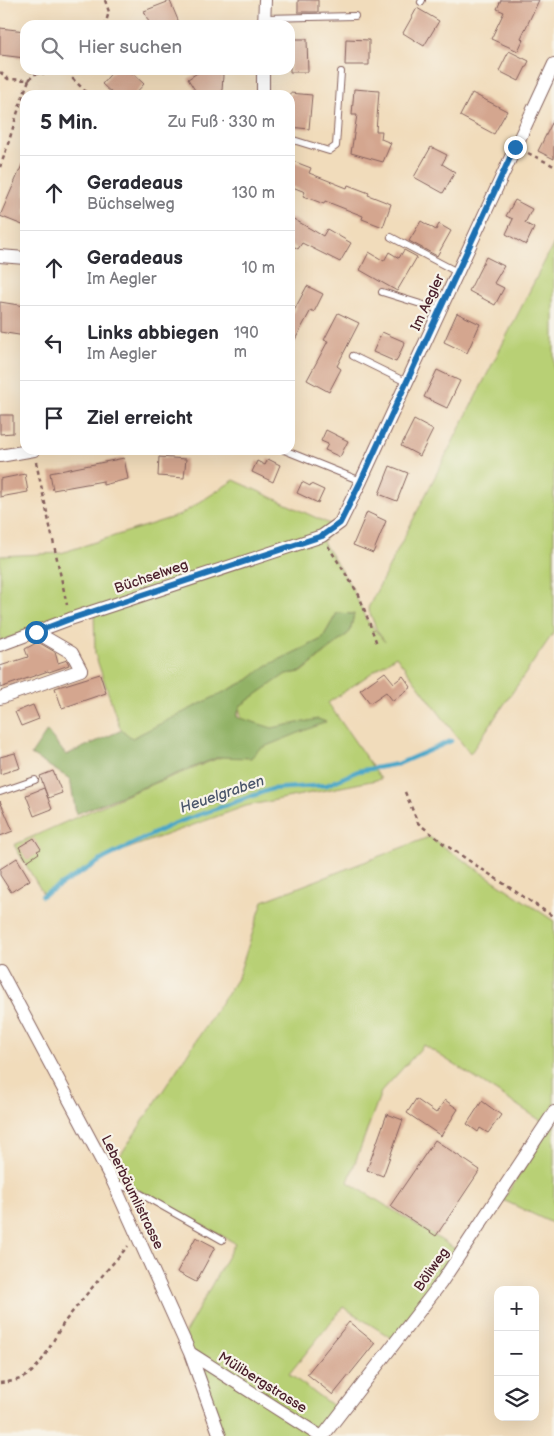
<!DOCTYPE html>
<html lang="de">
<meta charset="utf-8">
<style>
body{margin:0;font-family:"Balsamiq Sans",sans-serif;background:#f7f7f7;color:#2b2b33}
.controls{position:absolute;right:15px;bottom:15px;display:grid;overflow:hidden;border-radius:10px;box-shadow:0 5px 20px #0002}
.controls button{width:45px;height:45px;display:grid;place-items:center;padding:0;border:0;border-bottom:1px solid #e1e1e2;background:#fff;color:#2b2b33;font:25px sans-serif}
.stop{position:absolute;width:15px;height:15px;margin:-11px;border:4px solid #1f6fb2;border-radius:50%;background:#fff}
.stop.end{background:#1f6fb2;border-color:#fff;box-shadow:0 1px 5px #0008}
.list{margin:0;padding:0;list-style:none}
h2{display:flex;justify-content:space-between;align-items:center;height:65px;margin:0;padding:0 20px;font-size:21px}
h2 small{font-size:16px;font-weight:400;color:#7c7c81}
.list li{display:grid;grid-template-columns:32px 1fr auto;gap:15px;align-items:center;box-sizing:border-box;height:75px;padding:0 20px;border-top:1px solid #e1e1e2}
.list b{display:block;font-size:19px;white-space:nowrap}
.list p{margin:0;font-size:16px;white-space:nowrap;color:#7c7c81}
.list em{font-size:16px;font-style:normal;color:#7c7c81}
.icon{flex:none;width:28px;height:28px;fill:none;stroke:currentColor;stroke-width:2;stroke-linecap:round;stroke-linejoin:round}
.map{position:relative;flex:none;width:554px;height:1436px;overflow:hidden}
.search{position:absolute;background:#fff;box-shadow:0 5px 20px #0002;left:20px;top:20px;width:275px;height:55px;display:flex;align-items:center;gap:12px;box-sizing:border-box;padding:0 18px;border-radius:15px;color:#7c7c81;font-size:19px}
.panel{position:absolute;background:#fff;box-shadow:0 5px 20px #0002;left:20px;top:90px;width:275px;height:365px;border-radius:15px}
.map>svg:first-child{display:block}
</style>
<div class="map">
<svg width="554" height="1436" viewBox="0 0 554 1436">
<rect width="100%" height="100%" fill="#f7f3e8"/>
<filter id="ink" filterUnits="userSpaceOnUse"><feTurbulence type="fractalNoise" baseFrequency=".02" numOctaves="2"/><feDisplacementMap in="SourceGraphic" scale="10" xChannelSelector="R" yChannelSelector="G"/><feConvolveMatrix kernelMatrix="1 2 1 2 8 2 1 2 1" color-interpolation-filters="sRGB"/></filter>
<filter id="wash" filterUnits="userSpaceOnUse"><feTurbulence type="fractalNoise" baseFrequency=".0096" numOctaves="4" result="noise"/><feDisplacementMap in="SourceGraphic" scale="20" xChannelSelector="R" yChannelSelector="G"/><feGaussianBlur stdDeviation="1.12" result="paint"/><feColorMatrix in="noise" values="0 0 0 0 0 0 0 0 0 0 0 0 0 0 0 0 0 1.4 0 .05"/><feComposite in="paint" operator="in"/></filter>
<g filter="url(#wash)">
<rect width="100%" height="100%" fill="#f1dcbb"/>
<path fill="#b8d075" stroke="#817850" d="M554 243V632L470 754 396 656 328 703 381 779 246 806 113 854 44 895 14 845 133 792 249 746 240 712V706L285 674 302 672 350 632 354 614 337 613 322 639 267 666 248 680 132 739 120 728 95 654 94 608 0 641V556L61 553 180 515 234 480 332 525 323 542 352 588 366 619 385 642 377 631 368 608Z
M429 837 554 921V1105L543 1122 424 1045 381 1092 348 1182 457 1250 393 1339 343 1307 289 1374 337 1409 320 1436H223L185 1333 235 1243 118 1179 112 1168 238 977 263 901Z
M554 1122V1224L503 1200Z"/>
<path fill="#92b266" stroke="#6e6848" d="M337 613 354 614 350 632 301 672 286 674 240 706 237 717 272 728 318 719 326 722 259 749 251 758 219 757 76 814 70 779 31 755 47 731 66 755 122 730 132 738 248 680 266 666 322 639Z"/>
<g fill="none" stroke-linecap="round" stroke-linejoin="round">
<path stroke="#49a6c8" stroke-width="4.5" d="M42 896 105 858 173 824 272 789 327 785 358 771 398 764 451 741"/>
</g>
<g id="blocks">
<path fill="#d4a68f" d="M298 0H318V12H298Z
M501 0H539L521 38 523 40 518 51 491 39 504 12 497 9Z
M170 1 180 25H150L144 11Z
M417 8 439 21 424 46 403 33Z
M0 28 25 31V58L0 55Z
M290 39H307L308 72H290Z
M346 39 369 40V65H345Z
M509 51 529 61 519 81 499 71Z
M114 70H129L144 84 134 95H114L102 84Z
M202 70H219L223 75 222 91 216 95H198L188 79Z
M354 89 379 91 376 131H382L381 139 391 143 383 162 351 153 357 115H352Z
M290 93 312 95 309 129 290 127Z
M472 93 507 111 494 134 460 116Z
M554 119V159L538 151Z
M431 147 447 155 442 164 455 172 443 193 414 177Z
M25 158V226L0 216Z
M290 160 311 168 309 173 347 188 348 185 369 193 368 195 391 204 383 227 362 219 363 216 325 201 324 204 303 196 305 192 290 186Z
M515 200 532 209 525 223 534 228 526 245 506 234 513 219 506 216Z
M290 217 323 236 327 229 351 243 340 262 302 243 298 249 290 244Z
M421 221 436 230 439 224 451 231 437 256 409 241Z
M404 250 417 257 397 291 360 270 369 252 384 261 389 252 399 258Z
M486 257 504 266 494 283 504 288 495 305 469 291Z
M307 286 323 294 314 312 311 310 290 349V318Z
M0 302 25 306V336L0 332Z
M338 313 359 323 337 366 341 369 329 392 307 380 328 341 324 340Z
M457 313 480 324 467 353 444 342Z
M382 332 405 342 396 362 373 352Z
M437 370 460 381 447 408 424 397Z
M0 415H13V433L0 434Z
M414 420 433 430 420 456 401 446Z
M326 430 348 441 340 457 325 450 328 444 321 441Z
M159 457 186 459 184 478 158 476Z
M124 458 128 479 103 485V481L53 490 50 473Z
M268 459 280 465 273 482 252 472 257 461 265 465Z
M390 466 408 473 397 501 379 494Z
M25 474 28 492 0 497V479Z
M302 482 310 486 311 484 324 490 318 503 297 493Z
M367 512 386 521 373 553 353 545Z
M38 642 55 652 58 663 67 660 69 665 49 672 48 671 0 688V666L28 657 25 649Z
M385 672 394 683 403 676 411 687 393 701 386 692 370 703 360 690Z
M100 674 106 693 62 708 55 688Z
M33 705 39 719 21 726 15 712Z
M15 753 20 768 0 774V757Z
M53 771 62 793 48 798 40 776Z
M44 788 52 809 34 816 26 795Z
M0 801 13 831 0 836Z
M34 838 41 849 37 851 39 853 27 861 19 847Z
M17 858 30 880 11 892 0 875V869Z
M416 1099 436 1113 445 1100 458 1109 441 1136 407 1113Z
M482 1101 501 1115 488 1133 480 1128 478 1132 467 1124Z
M387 1114 403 1120 383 1176 367 1170Z
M435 1140 480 1170 436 1236 390 1206Z
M196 1237 215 1247 196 1282 177 1272Z
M349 1322 375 1343 333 1395 307 1374Z"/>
</g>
</g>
<g filter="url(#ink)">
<use href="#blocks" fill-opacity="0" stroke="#84615d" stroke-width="1"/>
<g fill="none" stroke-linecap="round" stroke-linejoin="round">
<defs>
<path id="lane" d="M421 2 422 0
M265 18 355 16
M290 139 329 151 336 146 341 72
M391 237 457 272
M382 292 440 310
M353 356 406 382
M284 450 361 481
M0 792 35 780
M116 1183 139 1193 222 1240"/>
<path id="street" d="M264 25 265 0
M263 95V70
M0 256 25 258
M0 456 34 450
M0 645 70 619 322 536 340 523 361 481 554 64
M0 698 81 670 72 653 36 632
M0 970 113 1182 190 1353 220 1436
M190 1353 320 1436
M323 1436 441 1283 554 1112"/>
</defs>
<use href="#lane" stroke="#84615d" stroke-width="8"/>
<use href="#street" stroke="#84615d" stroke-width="14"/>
<path stroke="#84615d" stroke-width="2.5" stroke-dasharray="4 4" stroke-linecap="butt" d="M105 0 109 12 105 25
M74 70 73 79 89 95
M0 72 8 79 29 80C17 109 11 139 0 167
M29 80 34 74 64 72 68 70
M528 153 554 166
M36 462 67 605
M328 546 359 595 377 644
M405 792 418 823 444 844 554 917
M0 1383C8 1382 18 1381 26 1376 45 1364 53 1337 66 1320 86 1294 107 1270 128 1246"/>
<use href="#lane" stroke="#fff" stroke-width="6"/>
<use href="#street" stroke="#fff" stroke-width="12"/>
</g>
</g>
<g fill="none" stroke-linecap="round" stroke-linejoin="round" filter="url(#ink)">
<path stroke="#1f6fb2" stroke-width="6" d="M36 632 70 619 322 536 340 523 361 481 515 147"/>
</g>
<g text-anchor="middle" stroke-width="4.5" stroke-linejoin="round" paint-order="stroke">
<g font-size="14" fill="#4a1f2b" stroke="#f7f3e8">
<text transform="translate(427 302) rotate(-65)" y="5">Im Aegler</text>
<text transform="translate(151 576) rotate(-19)" y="5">Büchselweg</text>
<text transform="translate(133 1192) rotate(64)" y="5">Leberbäumlistrasse</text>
<text transform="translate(431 1269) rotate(-55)" y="5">Böliweg</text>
<text transform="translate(263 1382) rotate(32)" y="5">Mülibergstrasse</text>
</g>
<g font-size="15" font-style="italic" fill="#4a556a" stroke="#f7f3e8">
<text transform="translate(222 794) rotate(-19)" y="5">Heuelgraben</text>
</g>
</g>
</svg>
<div class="controls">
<button>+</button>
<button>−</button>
<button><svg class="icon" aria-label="layers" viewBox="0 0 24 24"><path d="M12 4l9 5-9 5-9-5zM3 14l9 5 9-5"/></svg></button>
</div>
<div class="stop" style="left:36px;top:632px"></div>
<div class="stop end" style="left:515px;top:147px"></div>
<div class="search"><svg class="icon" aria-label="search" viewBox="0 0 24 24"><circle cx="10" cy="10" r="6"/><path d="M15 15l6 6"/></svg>Hier suchen</div>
<section class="panel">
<h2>5 Min.<small>Zu Fuß · 330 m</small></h2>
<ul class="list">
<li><svg class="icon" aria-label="ahead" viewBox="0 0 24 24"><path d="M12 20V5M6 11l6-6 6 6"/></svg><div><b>Geradeaus</b><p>Büchselweg</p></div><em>130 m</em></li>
<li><svg class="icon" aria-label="ahead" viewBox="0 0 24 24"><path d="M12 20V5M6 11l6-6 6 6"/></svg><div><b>Geradeaus</b><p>Im Aegler</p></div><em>10 m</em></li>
<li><svg class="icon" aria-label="left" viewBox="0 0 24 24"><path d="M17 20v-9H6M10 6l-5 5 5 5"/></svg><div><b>Links abbiegen</b><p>Im Aegler</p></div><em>190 m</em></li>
<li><svg class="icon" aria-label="arrive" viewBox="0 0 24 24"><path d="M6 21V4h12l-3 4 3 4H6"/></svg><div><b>Ziel erreicht</b></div></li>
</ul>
</section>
</div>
